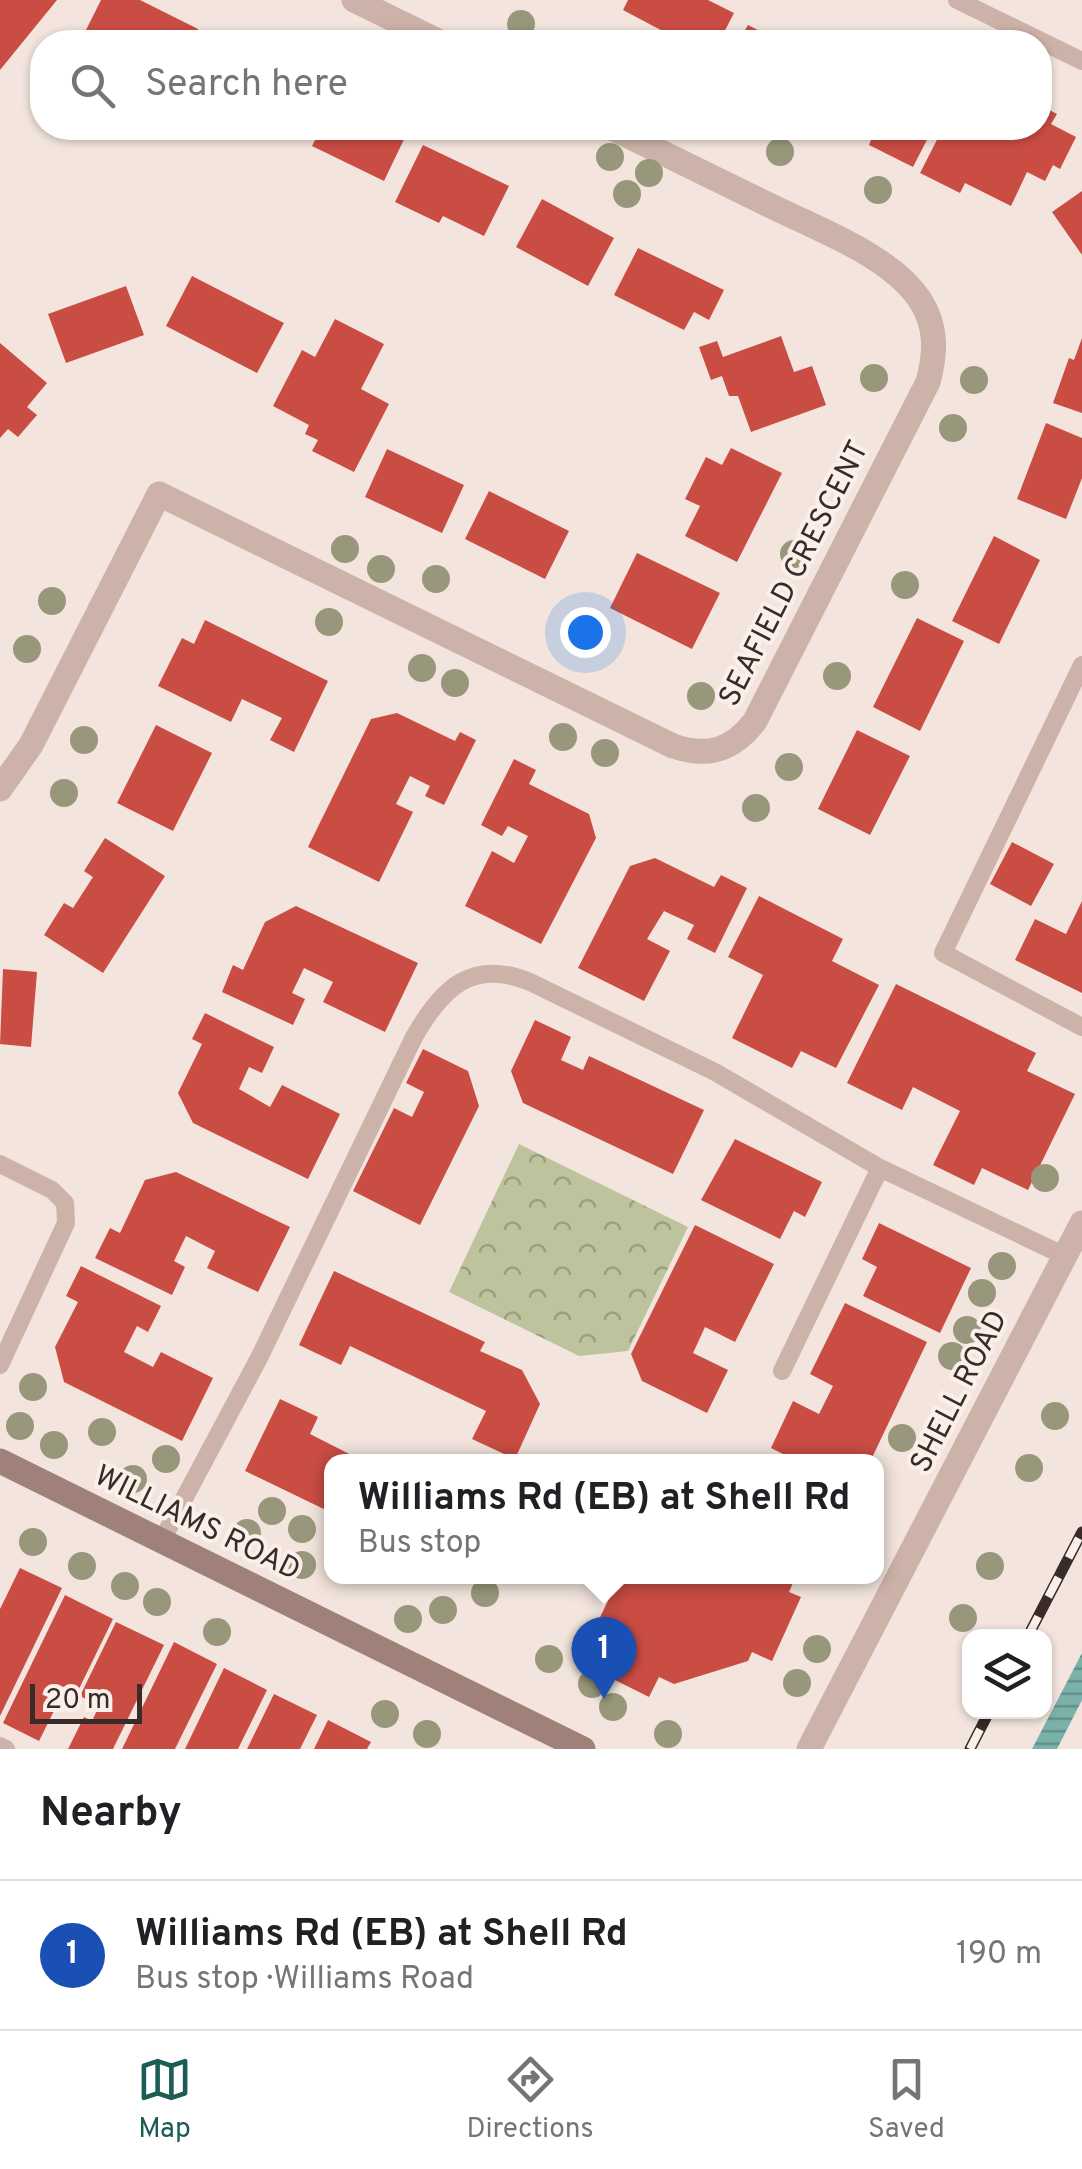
<!DOCTYPE html>
<meta charset="utf-8">
<style>
body{margin:0;font-family:Overpass,sans-serif;background:#f2f2f2;color:#202124}
.controls{position:absolute;right:30px;bottom:30px;display:grid;overflow:hidden;border-radius:20px;box-shadow:0 2px 8px #0004}
.controls button{width:90px;height:90px;display:grid;place-items:center;padding:0;border:0;border-bottom:2px solid #e0e0e0;background:#fff;color:#202124;font:50px sans-serif}
.scale{position:absolute;left:30px;bottom:25px;width:112px;box-sizing:border-box;padding-left:10px;border:5px solid #382b28;border-top:0;font-size:28px;line-height:35px;white-space:nowrap;color:#382b28;-webkit-text-stroke:8px #faf0e9;paint-order:stroke}
.you{position:absolute;left:585px;top:632px;width:35px;height:35px;margin:-25px;border:8px solid #fff;border-radius:50%;background:#1a73e8;box-shadow:0 0 0 15px #1a73e833}
.badge{display:grid;place-items:center;width:65px;height:65px;border-radius:50%;background:#1c5c55;color:#fff;font-size:32px;font-weight:700}
.pin{position:absolute;translate:-50% -82px;filter:drop-shadow(0 2px 5px #0008)}
.pin::after{content:'';position:absolute;top:52px;width:35px;height:30px;background:inherit;clip-path:polygon(0 0,100% 0,50% 100%)}
.popup{position:absolute;left:324px;top:1454px;width:560px;height:130px;box-sizing:border-box;display:grid;place-content:center;border-radius:20px;background:#fff;filter:drop-shadow(0 2px 8px #0005);font-size:32px;white-space:nowrap;color:#757577}
.popup b{font-size:38px;color:#202124}
.popup::after{content:'';position:absolute;left:50%;top:100%;margin-left:-20px;border:20px solid transparent;border-top-color:#fff}
.list{margin:0;padding:0;list-style:none}
h2{display:flex;justify-content:space-between;align-items:center;height:130px;margin:0;padding:0 40px;font-size:42px}
h2 small{font-size:32px;font-weight:400;color:#757577}
.list li{display:grid;grid-template-columns:65px 1fr auto;gap:30px;align-items:center;box-sizing:border-box;height:150px;padding:0 40px;border-top:2px solid #e0e0e0}
.list b{display:block;font-size:38px;white-space:nowrap}
.list p{margin:0;font-size:32px;white-space:nowrap;color:#757577}
.list em{font-size:32px;font-style:normal;color:#757577}
.icon{flex:none;width:55px;height:55px;fill:none;stroke:currentColor;stroke-width:2;stroke-linecap:round;stroke-linejoin:round}
.map{position:relative;flex:none;width:1082px;height:1749px;overflow:hidden}
.search{position:absolute;background:#fff;box-shadow:0 2px 8px #0004;left:30px;right:30px;top:30px;height:110px;display:flex;align-items:center;gap:25px;box-sizing:border-box;padding:0 35px;border-radius:40px;color:#757577;font-size:38px}
.sheet{height:280px;background:#fff}
nav{display:flex;justify-content:space-around;align-items:center;box-sizing:border-box;height:140px;border-top:2px solid #e0e0e0;background:#fff;font-size:28px;color:#757577}
nav a{display:grid;justify-items:center;gap:5px}
nav .on{color:#1c5c55}
.map>svg:first-child{display:block}
</style>
<div class="map">
<svg width="1082" height="1749" viewBox="0 0 1082 1749">
<defs>
<pattern id="park-crowns" width="20" height="18" patternUnits="userSpaceOnUse" patternTransform="scale(2.5)"><rect width="20" height="18" fill="#bdc39c"/><path d="M2 6a3 3 0 1 1 6 0M12 15a3 3 0 1 1 6 0" fill="none" stroke="#9b9f7f"/></pattern>
<pattern id="water-rules" width="6" height="5" patternUnits="userSpaceOnUse" patternTransform="scale(2.5)"><rect width="6" height="5" fill="#7ab1aa"/><path d="M0 2.5h6" fill="none" stroke="#65908a"/></pattern>
</defs>
<rect width="100%" height="100%" fill="#f3e5dd"/>
<path fill="url(#park-crowns)" d="M519 1144 688 1227 628 1351 579 1356 449 1292Z"/>
<path fill="url(#water-rules)" d="M1082 1653V1700L1057 1749H1032Z"/>
<path fill="#ca4d44" d="M0 0H57L0 70Z
M101 0H140L198 29 191 42H106L85 32Z
M628 0H708L734 13 719 42H669L672 36 623 10Z
M748 25 779 41 782 33 800 42H738Z
M1040 105 1057 114 1051 124 1076 137 1060 169 1053 165 1045 181 1027 172 1011 206 965 183 960 193 920 173 943 128H1040Z
M321 128H401L408 131 384 181 312 146Z
M847 128H933L913 167 869 145 871 140Z
M423 145 509 186 484 236 443 216 439 223 395 202Z
M1082 191V255L1052 212Z
M542 199 614 238 588 286 516 247Z
M638 248 724 290 709 320 694 312 684 330 614 295Z
M192 276 284 323 257 373 166 326Z
M126 286 144 335 66 363 48 314Z
M335 319 384 344 361 389 389 404 354 472 312 451 318 440 305 434 309 425 273 406 302 350 315 357Z
M781 336 794 372 812 366 826 405 751 432 738 396H729L722 376 711 380 699 347 717 341 723 357Z
M1082 338V413L1053 403 1069 358 1074 360Z
M0 343 47 383 27 407 37 415 18 437 8 429 0 438Z
M1046 423 1082 438V478L1066 519 1017 499Z
M731 448 782 473 737 562 685 536 700 506 685 499 706 457 722 465Z
M387 449 464 485 442 533 365 497Z
M489 491 569 531 545 579 465 539Z
M994 536 1040 560 999 644 952 621Z
M637 553 720 593 692 649 610 608Z
M917 618 964 641 920 731 873 707Z
M205 620 328 681 294 752 270 740 282 718 242 699 231 722 158 686 182 638 194 644Z
M397 713 455 741 460 732 476 740 444 805 425 796 430 786 410 776 396 804 413 812 379 882 308 847 371 719Z
M156 725 212 753 173 831 117 803Z
M857 730 910 756 870 835 818 809Z
M514 759 536 770 529 784 589 814 596 838 541 944 465 906 492 851 514 863 528 836 508 826 502 836 481 825Z
M105 838 165 876 103 973 44 935 64 903 73 908 93 877 84 871Z
M1012 842 1054 864 1031 906 990 884Z
M655 858 714 887 721 875 747 888 715 953 687 939 694 925 664 911 647 939 670 951 644 1001 578 968 630 866Z
M759 896 843 939 832 961 879 985 836 1068 801 1051 792 1068 732 1038 763 975 728 957Z
M1082 901V993L1015 960 1035 919 1066 934Z
M296 906 418 963 385 1032 323 1002 333 982 304 968 292 993 305 999 293 1025 222 992 233 965 243 970 265 922Z
M3 969 37 972 31 1047 0 1044Z
M896 984 1036 1053 1027 1071 1075 1094 1028 1190 982 1168 974 1185 933 1165 960 1111 913 1087 902 1110 847 1083Z
M205 1013 274 1047 262 1073 249 1067 239 1089 270 1107 282 1085 340 1114 308 1179 193 1123 178 1093 202 1044 192 1039Z
M535 1020 571 1037 561 1060 583 1070 589 1056 704 1110 673 1174 523 1103 511 1071Z
M423 1049 468 1071 479 1106 420 1225 353 1191 394 1108 412 1117 424 1092 406 1083Z
M735 1139 822 1182 805 1217 794 1211 780 1239 701 1200Z
M176 1172 290 1227 258 1292 207 1268 215 1251 186 1236 174 1261 185 1267 172 1295 95 1258 110 1228 120 1233 145 1180Z
M879 1223 971 1268 940 1333 863 1296 877 1267 862 1259Z
M695 1225 774 1264 735 1342 705 1327 693 1353 728 1370 707 1413 642 1381 631 1354Z
M81 1266 161 1306 148 1332 137 1326 124 1352 153 1367 161 1352 213 1378 182 1441 64 1382 55 1347 78 1302 66 1296Z
M334 1271 485 1342 480 1351 522 1370 540 1404 515 1459 472 1439 486 1411 350 1346 341 1365 299 1345Z
M845 1303 927 1342 870 1462H799L771 1448 793 1401 819 1414 833 1386 810 1374Z
M280 1399 318 1417 310 1434 365 1462H332V1513L245 1471Z
M20 1568 62 1588 0 1716V1609Z
M620 1576H796L789 1592 801 1597 772 1661 752 1652 748 1661 674 1684 659 1677 649 1697 605 1675 615 1656 588 1642Z
M65 1595 113 1619 77 1693 57 1684 49 1698 58 1703 39 1741 3 1723Z
M116 1622 164 1645 113 1749H68L84 1717 92 1721 99 1706 80 1696Z
M174 1642 217 1664 175 1749H122Z
M224 1668 267 1690 238 1749H185Z
M274 1694 317 1715 300 1749H247Z
M328 1720 371 1742 367 1749H314Z"/>
<g fill="none" stroke-linecap="round" stroke-linejoin="round">
<path stroke="#ccb2a8" stroke-width="18" d="M957 0 1082 61
M1082 665 943 953 1082 1027
M0 1164 52 1190 65 1203 66 1223 0 1365
M782 1371 880 1168
M162 1540 259 1358 414 1037C442 988 472 958 530 982L715 1072 880 1168 1065 1256
M0 1746 6 1749"/>
<path stroke="#ccb2a8" stroke-width="25" d="M354 0 440 42
M0 789 31 745 159 494 673 746C708 758 733 750 755 721L928 382C936 353 937 326 920 300 891 256 818 229 771 206 718 180 665 154 612 128
M809 1749 1082 1223"/>
<path stroke="#a08179" stroke-width="25" d="M0 1461 583 1749"/>
<defs>
<path id="rail" d="M1028 1636 1082 1532
M970 1749 989 1712"/>
</defs>
<use href="#rail" stroke="#382b28" stroke-width="11"/>
<use href="#rail" stroke="#faf0e9" stroke-width="8" stroke-dasharray="22" stroke-linecap="butt"/>
</g>
<g fill="#99977b">
<circle cx="521" cy="24" r="14"/>
<circle cx="780" cy="152" r="14"/>
<circle cx="610" cy="157" r="14"/>
<circle cx="649" cy="173" r="14"/>
<circle cx="878" cy="190" r="14"/>
<circle cx="627" cy="194" r="14"/>
<circle cx="874" cy="378" r="14"/>
<circle cx="974" cy="380" r="14"/>
<circle cx="953" cy="428" r="14"/>
<circle cx="345" cy="549" r="14"/>
<circle cx="794" cy="554" r="14"/>
<circle cx="381" cy="569" r="14"/>
<circle cx="436" cy="579" r="14"/>
<circle cx="905" cy="585" r="14"/>
<circle cx="52" cy="601" r="14"/>
<circle cx="329" cy="622" r="14"/>
<circle cx="27" cy="649" r="14"/>
<circle cx="422" cy="668" r="14"/>
<circle cx="837" cy="676" r="14"/>
<circle cx="455" cy="683" r="14"/>
<circle cx="701" cy="696" r="14"/>
<circle cx="563" cy="737" r="14"/>
<circle cx="84" cy="740" r="14"/>
<circle cx="605" cy="753" r="14"/>
<circle cx="789" cy="767" r="14"/>
<circle cx="64" cy="793" r="14"/>
<circle cx="756" cy="808" r="14"/>
<circle cx="1045" cy="1178" r="14"/>
<circle cx="1002" cy="1266" r="14"/>
<circle cx="982" cy="1293" r="14"/>
<circle cx="967" cy="1330" r="14"/>
<circle cx="952" cy="1356" r="14"/>
<circle cx="33" cy="1387" r="14"/>
<circle cx="1055" cy="1416" r="14"/>
<circle cx="20" cy="1426" r="14"/>
<circle cx="102" cy="1432" r="14"/>
<circle cx="902" cy="1438" r="14"/>
<circle cx="54" cy="1445" r="14"/>
<circle cx="166" cy="1459" r="14"/>
<circle cx="1029" cy="1468" r="14"/>
<circle cx="133" cy="1479" r="14"/>
<circle cx="272" cy="1511" r="14"/>
<circle cx="302" cy="1529" r="14"/>
<circle cx="247" cy="1533" r="14"/>
<circle cx="33" cy="1542" r="14"/>
<circle cx="302" cy="1565" r="14"/>
<circle cx="82" cy="1566" r="14"/>
<circle cx="990" cy="1566" r="14"/>
<circle cx="125" cy="1586" r="14"/>
<circle cx="485" cy="1593" r="14"/>
<circle cx="157" cy="1602" r="14"/>
<circle cx="443" cy="1610" r="14"/>
<circle cx="963" cy="1618" r="14"/>
<circle cx="408" cy="1619" r="14"/>
<circle cx="217" cy="1632" r="14"/>
<circle cx="817" cy="1649" r="14"/>
<circle cx="549" cy="1659" r="14"/>
<circle cx="797" cy="1683" r="14"/>
<circle cx="592" cy="1684" r="14"/>
<circle cx="613" cy="1707" r="14"/>
<circle cx="385" cy="1714" r="14"/>
<circle cx="427" cy="1734" r="14"/>
<circle cx="668" cy="1734" r="14"/>
</g>
<g text-anchor="middle" stroke-width="8" stroke-linejoin="round" paint-order="stroke">
<g font-size="30" fill="#382b28" stroke="#faf0e9">
<text transform="translate(793 573) rotate(-63)" y="10">SEAFIELD CRESCENT</text>
<text transform="translate(958 1391) rotate(-63)" y="10">SHELL ROAD</text>
<text transform="translate(198 1522) rotate(26)" y="10">WILLIAMS ROAD</text>
</g>
</g>
</svg>
<div class="controls">
<button><svg class="icon" aria-label="layers" viewBox="0 0 24 24"><path d="M12 4l9 5-9 5-9-5zM3 14l9 5 9-5"/></svg></button>
</div>
<div class="scale">20 m</div>
<div class="you"></div>
<div class="pin badge" style="left:604px;top:1699px;background:#1a4fb4">1</div>
<div class="popup"><b>Williams Rd (EB) at Shell Rd</b>Bus stop</div>
<div class="search"><svg class="icon" aria-label="search" viewBox="0 0 24 24"><circle cx="10" cy="10" r="6"/><path d="M15 15l6 6"/></svg>Search here</div>
</div>
<section class="sheet">
<h2>Nearby<small></small></h2>
<ul class="list">
<li><span class="badge" style="background:#1a4fb4">1</span><div><b>Williams Rd (EB) at Shell Rd</b><p>Bus stop · Williams Road</p></div><em>190 m</em></li>
</ul>
</section>
<nav>
<a class="on"><svg class="icon" aria-label="map" viewBox="0 0 24 24"><path d="M3 6l6-2 6 2 6-2v14l-6 2-6-2-6 2zM9 4v14M15 6v14"/></svg>Map</a>
<a><svg class="icon" aria-label="directions" viewBox="0 0 24 24"><path d="M12 3l9 9-9 9-9-9zM9 14v-3h6M13 9l2 2-2 2"/></svg>Directions</a>
<a><svg class="icon" aria-label="saved" viewBox="0 0 24 24"><path d="M7 4h10v16l-5-4-5 4z"/></svg>Saved</a>
</nav>
